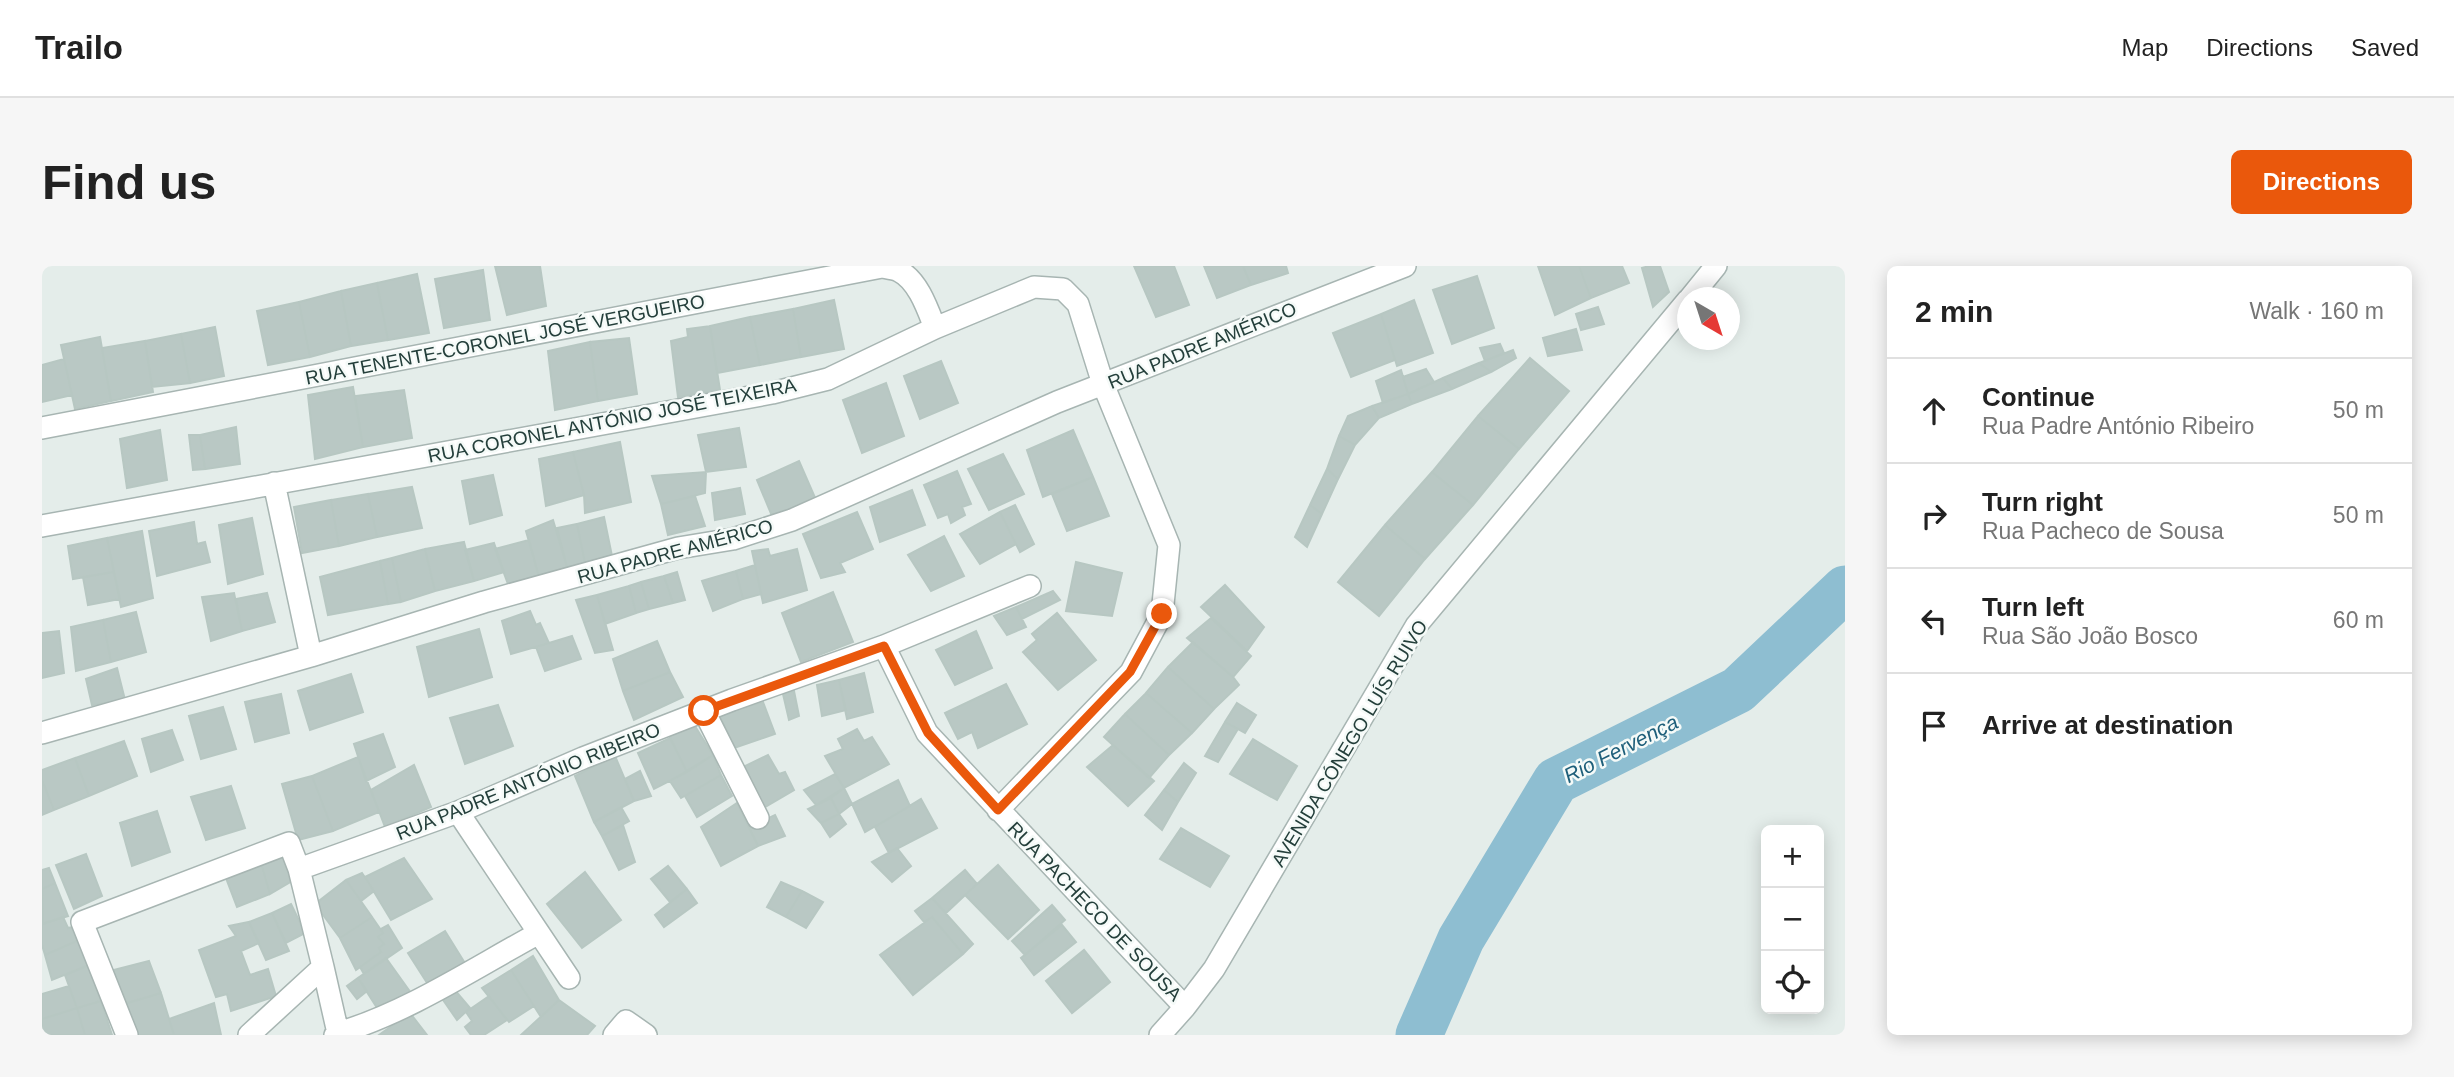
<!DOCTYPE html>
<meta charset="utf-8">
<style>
body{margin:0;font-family:Arial,sans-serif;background:#f6f6f6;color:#222}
.controls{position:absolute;right:21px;bottom:21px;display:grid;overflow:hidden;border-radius:10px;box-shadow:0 4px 18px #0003}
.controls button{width:63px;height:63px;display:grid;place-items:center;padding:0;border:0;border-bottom:2px solid #e0e0e0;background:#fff;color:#222;font:35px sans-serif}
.compass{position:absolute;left:1635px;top:21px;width:63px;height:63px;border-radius:50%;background:#fff;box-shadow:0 4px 18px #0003;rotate:141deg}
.stop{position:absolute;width:21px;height:21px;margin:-16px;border:5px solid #ea580c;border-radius:50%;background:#fff}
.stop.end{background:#ea580c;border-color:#fff;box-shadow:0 2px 7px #0008}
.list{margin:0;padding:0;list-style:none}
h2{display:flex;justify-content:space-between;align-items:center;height:91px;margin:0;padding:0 28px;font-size:30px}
h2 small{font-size:23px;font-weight:400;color:#767676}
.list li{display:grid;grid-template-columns:46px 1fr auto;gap:21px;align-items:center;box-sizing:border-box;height:105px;padding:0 28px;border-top:2px solid #e0e0e0}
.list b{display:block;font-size:26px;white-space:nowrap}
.list p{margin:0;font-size:23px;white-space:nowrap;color:#767676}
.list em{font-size:23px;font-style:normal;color:#767676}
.icon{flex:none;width:38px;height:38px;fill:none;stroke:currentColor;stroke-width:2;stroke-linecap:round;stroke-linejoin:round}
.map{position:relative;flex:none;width:1803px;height:769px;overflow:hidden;border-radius:10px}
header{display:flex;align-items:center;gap:42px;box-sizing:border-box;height:98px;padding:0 35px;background:#fff;border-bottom:2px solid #e0e0e0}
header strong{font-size:33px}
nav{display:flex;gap:38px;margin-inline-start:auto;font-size:24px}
.intro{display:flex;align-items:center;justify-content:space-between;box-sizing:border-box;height:168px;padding:0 42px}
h1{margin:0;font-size:49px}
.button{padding:18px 32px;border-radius:10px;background:#ea580c;color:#fff;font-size:24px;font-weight:700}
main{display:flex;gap:42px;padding:0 42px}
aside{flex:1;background:#fff;border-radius:10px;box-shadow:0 4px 18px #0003}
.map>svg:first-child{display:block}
</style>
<header>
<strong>Trailo</strong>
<nav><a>Map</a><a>Directions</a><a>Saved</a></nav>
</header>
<div class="intro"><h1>Find us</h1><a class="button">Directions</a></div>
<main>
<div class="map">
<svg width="1803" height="769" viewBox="0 0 1803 769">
<rect width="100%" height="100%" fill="#e4edea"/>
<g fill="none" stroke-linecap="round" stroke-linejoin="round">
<path stroke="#8ebed1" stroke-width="47" d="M1377 769 1419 673 1514 515 1696 424 1803 323"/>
</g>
<path fill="#b9c8c4" stroke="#b7c7c2" stroke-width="2" d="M453 0H498L504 40 465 49Z
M1092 0H1132L1147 39 1114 51Z
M1162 0H1201L1209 19 1175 32Z
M1201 0H1244L1246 7 1209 19Z
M1496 0H1537L1549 32 1513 49Z
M1537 0H1580L1587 17 1549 32Z
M1607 0H1618L1627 26 1611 41 1600 2Z
M441 4 448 54 402 62 393 13Z
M375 8 387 67 346 74 335 17Z
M1435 10 1452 62 1410 78 1391 24Z
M335 17 346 74 309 80 299 25Z
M299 25 309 80 268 91 257 36Z
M792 34 802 83 759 91 751 43Z
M1372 34 1391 87 1355 100 1339 48Z
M257 36 268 91 226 99 215 45Z
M1556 41 1562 58 1539 64 1534 48Z
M751 43 759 91 718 99 708 51Z
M1339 48 1353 94 1309 111 1291 67Z
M708 51 718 99 675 107 668 60Z
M668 60 678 124 636 131 629 75 646 71 645 63Z
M173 61 182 110 148 117 139 68Z
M1534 63 1540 84 1506 90 1501 72Z
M139 68 148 117 110 121 103 75Z
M58 71 69 135 33 143 19 79Z
M587 72 595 128 556 135 548 76Z
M103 75 111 126 69 135 60 82Z
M548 76 556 135 513 144 506 85Z
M1458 78 1462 87 1443 95 1438 82Z
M1471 84 1474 92 1449 106 1437 97Z
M1488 92 1527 125 1477 183 1436 150Z
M22 93 30 129 0 136V99Z
M899 95 916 137 878 153 862 110Z
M1437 97 1449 106 1410 123 1401 112Z
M1384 103 1392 116 1366 128 1361 111Z
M1359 104 1366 128 1341 137 1334 115Z
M1401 112 1410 123 1370 138 1366 128Z
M844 117 862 170 820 187 801 134Z
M311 121 321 181 273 193 266 129Z
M362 124 370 172 321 181 313 130Z
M1366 128 1370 138 1337 152 1330 140Z
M1330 140 1337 152 1313 179 1297 170 1306 150Z
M1436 150 1477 183 1431 239 1390 206Z
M194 161 198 198 163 203 158 169Z
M697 162 704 201 664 206 656 169Z
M118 164 125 214 85 222 78 173Z
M1031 164 1051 211 1001 231 985 184Z
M147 169H158L163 203 151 204Z
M1297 170 1313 179 1296 213 1285 203Z
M578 176 589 236 543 247 542 229 531 186Z
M531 186 542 229 504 240 497 193Z
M961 188 982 228 947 244 926 203Z
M757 195 774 234 730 250 715 214Z
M1285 203 1296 213 1280 248 1268 239Z
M915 205 929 238 920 241 923 249 909 257 906 248 896 252 882 219Z
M664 206 663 227 619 238 610 210Z
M1390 206 1431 239 1383 293 1343 259Z
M451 209 460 249 428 258 420 215Z
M1051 211 1067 250 1025 265 1010 228Z
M370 221 380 262 335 271 326 228Z
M698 222 703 248 673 254 670 227Z
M870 224 883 259 838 276 828 241Z
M326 228 335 271 297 280 289 234Z
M653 230 663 260 626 269 619 238Z
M289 234 297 280 260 287 252 241Z
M973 239 992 278 978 286 958 246Z
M1268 239 1280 248 1265 281 1253 271Z
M815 246 831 283 798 297 803 306 779 312 761 268Z
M958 246 974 278 938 298 918 268Z
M562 251 570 290 543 297 535 258Z
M210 252 221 308 186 318 177 259Z
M511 254 525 301 497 311 484 265Z
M152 256 155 278 163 276 168 296 115 310 107 265Z
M535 258 543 297 525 301 515 262Z
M1343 259 1383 293 1337 350 1296 316Z
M100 265 111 332 79 341 65 272Z
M902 270 922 310 889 325 866 289Z
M65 272 72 306 31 313 26 280Z
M487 274 497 311 466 318 453 283Z
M422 276 432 315 393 325 383 283Z
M452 277 462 306 432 315 423 284Z
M383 283 393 325 359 336 350 292Z
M726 283 728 290 755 283 765 324 721 337 710 285Z
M350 292 359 336 346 338 338 295Z
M338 295 346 338 286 349 278 311Z
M1034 296 1080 307 1070 350 1024 345Z
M713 299 719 328 701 333 694 305Z
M694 305 701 333 671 345 660 315Z
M72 306 78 333 46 339 41 311Z
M635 306 643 334 631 337 622 310Z
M622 310 631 337 607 343 599 316Z
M599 316 607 343 594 347 587 320Z
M1183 319 1222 361 1205 385 1159 341Z
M587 320 594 347 563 358 555 329Z
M1011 325 1018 334 980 353 974 341Z
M791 326 811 376 759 396 740 347Z
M192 327 200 365 169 375 160 331Z
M225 327 233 356 200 365 194 333Z
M555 329 571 384 553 387 534 334Z
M974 341 984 361 965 369 952 350Z
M488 345 494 359 498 357 507 377 469 388 460 355Z
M94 346 104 386 69 396 61 354Z
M1015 347 1054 394 1016 424 981 386 995 374 990 368Z
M1169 352 1209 390 1191 411 1145 372Z
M61 354 69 396 34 405 29 361Z
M437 363 450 411 387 431 375 381Z
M17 365 22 407 0 412V367Z
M934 365 950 402 913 419 894 384Z
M530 370 539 393 503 405 494 381Z
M615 375 628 406 581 425 571 393Z
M1151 376 1191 411 1197 419 1172 443 1126 401Z
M1126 401 1172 443 1150 467 1104 427Z
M75 402 83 434 50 439 44 413Z
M628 406 641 431 592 454 581 425Z
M822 407 831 446 805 453 797 414Z
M309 408 321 446 268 464 256 425Z
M797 414 804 444 780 450 775 419Z
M964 418 985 458 936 482 930 466 916 473 903 447Z
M752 425 757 450 747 454 741 428Z
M1104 427 1150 467 1127 489 1083 448Z
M239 428 247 467 213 476 203 436Z
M721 436 733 468 692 482 677 449Z
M1195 437 1214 449 1203 467 1183 456Z
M456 439 471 480 423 498 408 452Z
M181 441 194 483 159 493 147 450Z
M1083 448 1127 489 1107 512 1062 471Z
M1183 456 1196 463 1176 496 1163 490Z
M651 457 671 489 645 506 625 465Z
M815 463 822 475 830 471 847 498 802 522 783 490 801 483 796 473Z
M130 464 141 494 109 506 100 473Z
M341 468 353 501 324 515 312 478Z
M628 472 645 506 612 523 596 487Z
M1211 473 1255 500 1235 534 1188 508Z
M82 475 95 510 47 530 33 492Z
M1071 479 1112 515 1086 540 1045 501Z
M671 489 679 509 639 532 628 515Z
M726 489 737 508 743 506 752 524 718 544 697 503Z
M573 490 592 535 552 556 533 510Z
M316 491 337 546 291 565 270 510Z
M33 492 47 530 12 544 0 514V504Z
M1142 497 1154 507 1136 536 1122 524Z
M372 499 389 541 343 561 329 524Z
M598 505 609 530 592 535 583 513Z
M793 508 802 522 774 539 762 524Z
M679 509 690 530 655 551 643 530Z
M270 510 291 565 256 574 240 518Z
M0 514 12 544 0 549Z
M856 514 868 540 823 566 810 538Z
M189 520 203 562 164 574 149 531Z
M802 522 810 538 797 548 789 532Z
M1122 524 1136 536 1120 564 1103 549Z
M789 532 797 548 779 557 766 543Z
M879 533 895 562 847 587 833 561Z
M695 537 716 580 679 600 659 561Z
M579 541 587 555 560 570 552 556Z
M115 545 128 586 90 600 78 557Z
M797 548 804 558 788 571 779 557Z
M733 549 743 570 716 580 707 561Z
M581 559 593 596 577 604 560 570Z
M1139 562 1187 590 1168 621 1118 593Z
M855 582 869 600 850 616 830 596Z
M44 588 60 630 32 643 14 599Z
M241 590 250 615 228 628 219 597Z
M362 592 390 633 349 654 323 611Z
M219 597 228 628 195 641 184 612Z
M956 599 997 644 966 673 923 629Z
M626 600 645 623 628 636 609 613Z
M7 602 13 617 0 623V604Z
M923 604 935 618 904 647 890 632Z
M543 606 579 654 540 682 505 638Z
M320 607 332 625 319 635 304 614Z
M304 614 330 651 298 672 273 638Z
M739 616 760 625 744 651 725 641Z
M13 617 26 650 1 658 0 623Z
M645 623 655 637 622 661 613 649Z
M760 625 781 636 764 662 744 651Z
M890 632 931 678 921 688 890 651 882 656 873 645Z
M249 638 263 667 244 677 230 647Z
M1010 639 1023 654 983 689 970 675Z
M230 647 247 685 224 694 207 656Z
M21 651 26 662 31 661 37 674 3 689 0 679V658Z
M330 651 341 667 336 671 342 678 337 682 339 686 314 704 298 672Z
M890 651 921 688 871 729 838 689Z
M207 656 217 677 199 685 208 709 226 703 234 730 189 745 185 728 174 731 157 684 194 670 187 660Z
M346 659 360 682 322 708 318 701 339 686 337 682 342 678 336 671 341 667 339 663Z
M1020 659 1034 676 992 709 979 692Z
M403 665 424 699 387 720 366 687Z
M37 674 47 699 10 714 3 689Z
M1042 684 1068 716 1030 747 1004 715Z
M491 690 517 734 499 751 469 704Z
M344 692 369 727 339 748 316 712Z
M107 695 119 727 79 739 68 705Z
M47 699 59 735 35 742 23 709Z
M469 704 492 740 467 756 440 722Z
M316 712 325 725 315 733 305 720Z
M27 720 35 742 0 753V728Z
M411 722 428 742 415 754 399 731Z
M119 727 132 769H92L79 739Z
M447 730 465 754 442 769H429L423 761 430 755 424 746Z
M517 734 553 760 545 769H479Z
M59 735 70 769H43L35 742Z
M172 737 179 769H132L127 753Z
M35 742 43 769H0V753Z
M368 747 385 769H337Z"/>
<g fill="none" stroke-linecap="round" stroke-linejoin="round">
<defs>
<path id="minor" d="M1648 32 1674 0
M0 162 840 1C845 2 853 3 857 5 876 14 886 44 893 62
M232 217 269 390
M0 260 730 127 786 113 893 62 992 21 1021 23 1036 38 1061 118 1127 279 1120 348 1089 406 956 544
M842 380 885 467 1143 741
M662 445 716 552
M0 467 269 390 442 336 636 282 691 273 750 254 1015 136 1363 0
M416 546 527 712
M257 603 416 546 541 492 690 434 842 380 988 320
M281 701 296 767 293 769
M296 767C365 747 434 701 497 667
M85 769 40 656 247 577 257 603 281 701 207 769
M572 769 584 755 604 769
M1118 769 1143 741 1172 703 1374 360 1646 34"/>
</defs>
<use href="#minor" stroke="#a7b5b2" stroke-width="24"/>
<use href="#minor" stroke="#fff" stroke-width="21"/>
</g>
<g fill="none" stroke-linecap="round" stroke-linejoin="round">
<path stroke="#ea580c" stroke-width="9" d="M662 445 842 380 886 467 956 544 1088 406 1120 348"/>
</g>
<g text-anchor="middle" stroke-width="5" stroke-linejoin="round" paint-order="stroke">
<g font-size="19" fill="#243f3b" stroke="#f5faf8">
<text transform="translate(463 73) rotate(-11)" y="7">RUA TENENTE-CORONEL JOSÉ VERGUEIRO</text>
<text transform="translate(1160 79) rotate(-22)" y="7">RUA PADRE AMÉRICO</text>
<text transform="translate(570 154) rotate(-11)" y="7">RUA CORONEL ANTÓNIO JOSÉ TEIXEIRA</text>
<text transform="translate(633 285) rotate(-15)" y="7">RUA PADRE AMÉRICO</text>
<text transform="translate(1307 477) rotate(-59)" y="7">AVENIDA CÓNEGO LUÍS RUIVO</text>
<text transform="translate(486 515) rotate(-22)" y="7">RUA PADRE ANTÓNIO RIBEIRO</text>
<text transform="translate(1053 645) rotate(46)" y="7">RUA PACHECO DE SOUSA</text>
</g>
<g font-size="21" font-style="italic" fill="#1e5f7a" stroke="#f5faf8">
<text transform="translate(1579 483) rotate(-27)" y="7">Rio Fervença</text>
</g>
</g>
</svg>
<div class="controls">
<button>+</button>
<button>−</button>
<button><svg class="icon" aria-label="locate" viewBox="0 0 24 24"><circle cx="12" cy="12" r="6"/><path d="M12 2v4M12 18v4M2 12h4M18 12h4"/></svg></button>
</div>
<svg class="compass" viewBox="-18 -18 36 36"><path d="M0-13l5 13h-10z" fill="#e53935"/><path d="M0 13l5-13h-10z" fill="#767676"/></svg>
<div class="stop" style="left:662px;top:445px"></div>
<div class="stop end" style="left:1120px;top:348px"></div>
</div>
<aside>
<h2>2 min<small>Walk · 160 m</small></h2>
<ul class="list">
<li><svg class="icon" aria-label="ahead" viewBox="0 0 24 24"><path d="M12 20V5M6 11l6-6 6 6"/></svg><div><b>Continue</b><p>Rua Padre António Ribeiro</p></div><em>50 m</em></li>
<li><svg class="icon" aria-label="right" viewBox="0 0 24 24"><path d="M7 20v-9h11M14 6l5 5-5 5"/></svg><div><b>Turn right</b><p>Rua Pacheco de Sousa</p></div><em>50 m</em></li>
<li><svg class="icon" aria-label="left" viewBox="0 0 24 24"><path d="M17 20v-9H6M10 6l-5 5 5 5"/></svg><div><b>Turn left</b><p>Rua São João Bosco</p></div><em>60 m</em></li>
<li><svg class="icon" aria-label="arrive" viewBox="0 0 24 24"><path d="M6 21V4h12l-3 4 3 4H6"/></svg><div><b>Arrive at destination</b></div></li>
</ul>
</aside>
</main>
